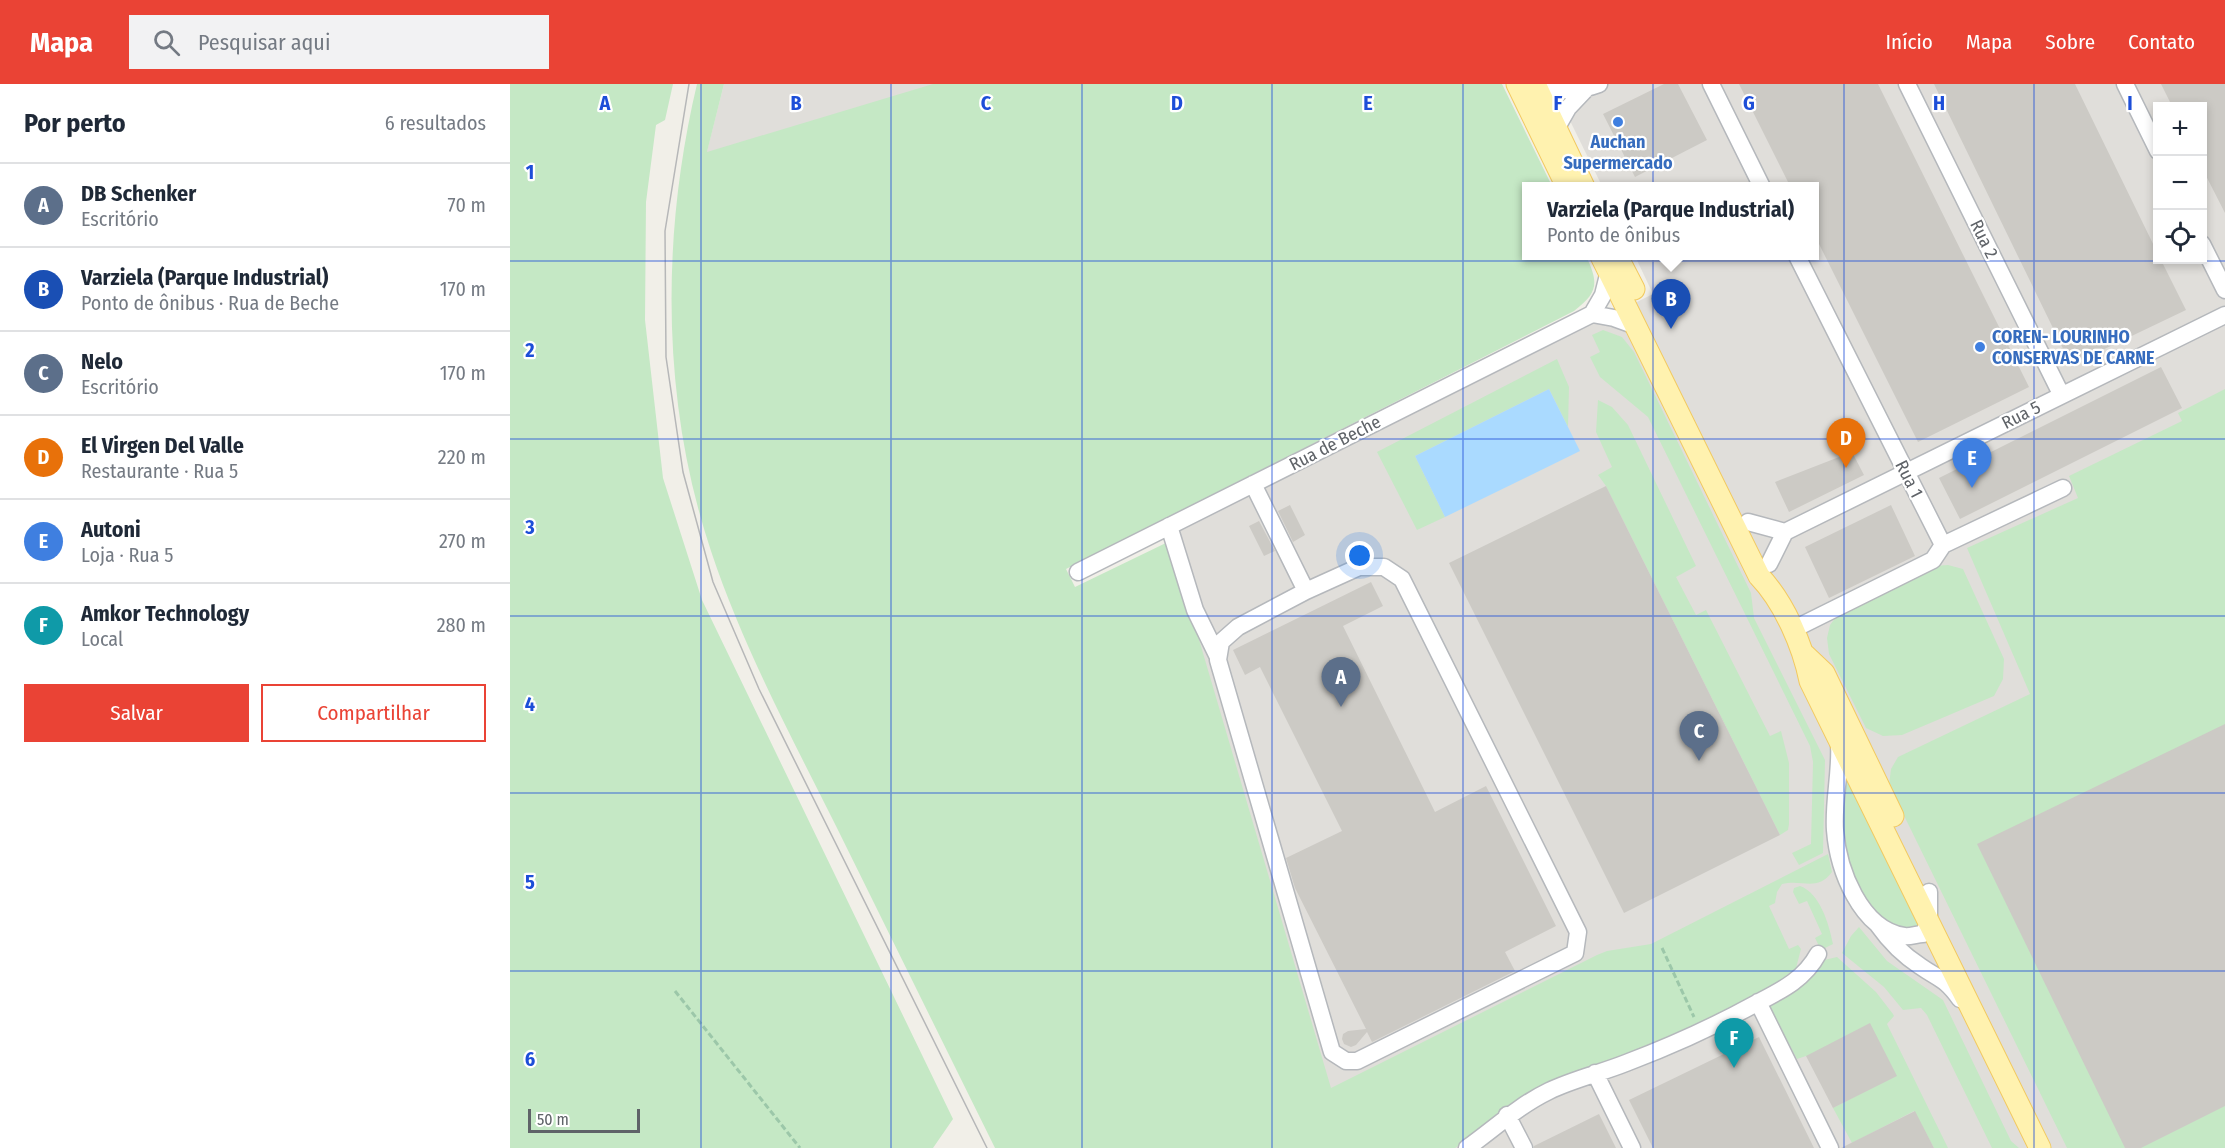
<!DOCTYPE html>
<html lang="pt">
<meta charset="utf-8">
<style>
body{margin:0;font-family:"Fira Sans Condensed",sans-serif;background:#f2f2f3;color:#1f2937}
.controls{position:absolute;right:18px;top:18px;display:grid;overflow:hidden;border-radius:0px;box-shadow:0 3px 9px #0003}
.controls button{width:54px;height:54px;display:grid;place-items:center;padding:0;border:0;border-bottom:2px solid #e0e1e3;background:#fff;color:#1f2937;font:30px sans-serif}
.scale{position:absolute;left:18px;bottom:15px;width:112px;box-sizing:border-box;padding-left:6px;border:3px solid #5f6368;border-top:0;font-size:16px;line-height:21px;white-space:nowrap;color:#5f6368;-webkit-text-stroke:4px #fff;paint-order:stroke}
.you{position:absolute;left:850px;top:472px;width:21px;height:21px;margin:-15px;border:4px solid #fff;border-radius:50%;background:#1a73e8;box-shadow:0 0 0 9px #1a73e833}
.badge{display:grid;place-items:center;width:39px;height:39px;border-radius:50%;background:#ea4335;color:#fff;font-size:20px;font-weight:700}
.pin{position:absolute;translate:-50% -50px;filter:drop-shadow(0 2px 3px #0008)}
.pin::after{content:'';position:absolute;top:32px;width:21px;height:18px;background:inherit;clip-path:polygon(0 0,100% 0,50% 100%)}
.popup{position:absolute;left:1012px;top:98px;width:297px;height:78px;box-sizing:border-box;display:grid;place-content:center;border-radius:0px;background:#fff;filter:drop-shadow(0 2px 4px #0005);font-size:20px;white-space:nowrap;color:#747a83}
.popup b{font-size:22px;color:#1f2937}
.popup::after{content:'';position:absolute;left:50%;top:100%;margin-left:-12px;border:12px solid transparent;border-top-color:#fff}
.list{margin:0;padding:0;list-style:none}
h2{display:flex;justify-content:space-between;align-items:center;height:78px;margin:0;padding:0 24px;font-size:26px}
h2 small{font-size:20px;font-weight:400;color:#747a83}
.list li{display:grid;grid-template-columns:39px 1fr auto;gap:18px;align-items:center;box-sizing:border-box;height:84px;padding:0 24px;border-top:2px solid #e0e1e3}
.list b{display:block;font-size:22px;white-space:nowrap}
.list p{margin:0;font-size:20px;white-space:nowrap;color:#747a83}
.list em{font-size:20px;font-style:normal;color:#747a83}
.actions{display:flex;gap:12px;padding:18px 24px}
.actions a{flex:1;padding:14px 0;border:2px solid #ea4335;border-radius:0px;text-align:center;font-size:21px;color:#ea4335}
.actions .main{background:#ea4335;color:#fff}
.icon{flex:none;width:33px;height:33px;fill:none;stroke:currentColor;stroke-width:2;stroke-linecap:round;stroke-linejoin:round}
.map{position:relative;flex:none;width:1715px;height:1064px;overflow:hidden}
header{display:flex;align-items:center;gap:36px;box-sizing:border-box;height:84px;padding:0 30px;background:#ea4335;color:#fff}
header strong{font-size:28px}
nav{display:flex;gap:33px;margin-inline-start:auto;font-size:21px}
.search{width:420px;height:54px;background:#f2f2f3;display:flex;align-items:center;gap:15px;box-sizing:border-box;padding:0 21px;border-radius:0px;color:#747a83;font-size:22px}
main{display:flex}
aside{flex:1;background:#fff}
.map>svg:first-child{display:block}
</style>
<header>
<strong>Mapa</strong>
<div class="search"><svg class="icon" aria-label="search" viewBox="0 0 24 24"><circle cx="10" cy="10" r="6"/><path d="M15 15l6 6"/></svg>Pesquisar aqui</div>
<nav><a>Início</a><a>Mapa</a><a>Sobre</a><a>Contato</a></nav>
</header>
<main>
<aside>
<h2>Por perto<small>6 resultados</small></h2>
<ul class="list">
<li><span class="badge" style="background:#5c6f8a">A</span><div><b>DB Schenker</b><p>Escritório</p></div><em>70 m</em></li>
<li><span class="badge" style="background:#1a4fb4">B</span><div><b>Varziela (Parque Industrial)</b><p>Ponto de ônibus · Rua de Beche</p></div><em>170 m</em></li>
<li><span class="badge" style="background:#5c6f8a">C</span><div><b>Nelo</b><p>Escritório</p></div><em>170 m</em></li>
<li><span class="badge" style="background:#e8710a">D</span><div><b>El Virgen Del Valle</b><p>Restaurante · Rua 5</p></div><em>220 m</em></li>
<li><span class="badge" style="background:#3f7fe0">E</span><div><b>Autoni</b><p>Loja · Rua 5</p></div><em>270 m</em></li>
<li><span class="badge" style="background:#0f9aa8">F</span><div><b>Amkor Technology</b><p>Local</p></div><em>280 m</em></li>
</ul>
<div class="actions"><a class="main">Salvar</a><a>Compartilhar</a></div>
</aside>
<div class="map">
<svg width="1715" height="1064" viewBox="0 0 1715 1064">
<rect width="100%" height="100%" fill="#f1efe8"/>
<path fill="#e0deda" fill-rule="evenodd" d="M214 0H492L191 91Z
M1042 0H1715V1064H700L658 451 1143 210 1125 172H1305V103L1092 102ZM1648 22H1692V176H1648Z"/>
<path fill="#c5e8c5" d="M0 0H163L155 36 146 41 136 118 135 236 153 394 192 516 443 1035 423 1064H0Z
M187 0H214L197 68 423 0H992L1042 102 1017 103V172H1076C1089 199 1088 209 1064 227L556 485 565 503 660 457 821 1004 1087 871 1097 867 1141 860 1318 770 1322 788C1307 808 1293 795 1272 800L1267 808 1265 819 1259 822 1279 865 1288 861 1291 865 1285 888 1269 901 962 1052 945 1064H485C432 957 379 849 326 742 281 652 233 563 201 467 151 318 151 152 187 0Z
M1093 246 1112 253 1124 268 1241 509 1244 534 1315 676 1313 769 1289 781 1282 769 1301 760 1303 678 1300 662 1138 333 1090 293 1080 273 1090 268 1082 251Z
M1047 275 1059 303 1058 343 1039 305 905 372 935 433 907 446 867 368Z
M1715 305V1064H1557L1379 701 1381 685 1388 673 1520 610 1457 464 1568 414 1559 392 1672 337 1668 329Z
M1088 316 1102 323 1118 341 1186 482 1166 493 1186 531 1196 526 1260 652 1271 647 1279 679V740L1278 746 1270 751 1096 402 1088 391 1102 383 1086 348Z
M1438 481 1453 485 1494 575 1493 595 1484 612 1392 651 1373 652 1356 644 1319 570 1317 554 1320 541 1329 529 1424 482Z
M1337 689 1411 840C1401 847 1390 845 1380 840 1344 820 1332 769 1331 730 1331 717 1335 702 1337 689Z
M1290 802C1310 809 1319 840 1323 860L1311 866 1305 854 1312 850 1297 817 1289 820 1283 808 1284 804Z
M1349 843 1377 877 1433 916 1501 1057 1509 1064H1482L1417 931 1411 924 1393 926 1374 903 1332 869 1341 852Z
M1327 873 1366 908 1383 930 1384 932 1377 940 1438 1064H1424L1404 1027 1342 1059 1323 1024 1386 991 1296 972 1287 975 1256 918 1310 877Z"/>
<path fill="#aadaff" d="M1039 305 1070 367 935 433 905 372Z"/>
<path fill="#cccac5" d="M1154 0H1168L1197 56 1125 93 1093 30Z
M1229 0H1368L1519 303 1408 358 1305 152V102H1280Z
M1424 0H1565L1647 168V176H1651L1676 226 1561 281Z
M1651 0H1715V129L1692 84V22H1662Z
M1651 283 1672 324 1450 435 1429 394Z
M1342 368 1354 391 1279 428 1265 398Z
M1096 402 1270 751 1114 829 939 479Z
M780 421 795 451 783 458 768 427Z
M1381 421 1405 472 1319 514 1295 463Z
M749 437 765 467 754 472 739 442Z
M861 498 873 522 833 542 925 728 976 702 1046 842 995 868 1005 887 862 958 857 948 846 961 841 963 834 960 832 955 833 950 838 947 856 945 785 804 776 774 832 747 750 583 735 591 723 566Z
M1715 640V1022L1631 1064H1615L1467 760Z
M1360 939 1387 992 1323 1024 1296 972Z
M1249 953 1304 1064H1143L1119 1016Z
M1405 1027 1424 1064H1331Z
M1089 1030 1106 1064H1024V1062Z"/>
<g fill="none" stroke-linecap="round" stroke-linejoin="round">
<defs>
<path id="minor" d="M1201 0 1252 103
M1397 0 1551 310
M1615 0 1648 67
M1027 4C1048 7 1068 8 1089 0
M1046 45 1058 24 1076 5
M1692 160 1715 206
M1082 230 1104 234 1126 242
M743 400 796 507 849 483H874L892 495 1068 848 1065 869 847 977H836L822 968 708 576 711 558 728 543 796 507
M1238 438 1275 448
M659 442 685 526 708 573
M1433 461 1553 404
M1259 480 1275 448 1715 231
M568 488 1082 230 1093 211 1099 187
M1282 546 1423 476 1433 461 1287 172
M1329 659C1331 688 1323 717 1325 746 1328 785 1350 845 1394 852 1400 853 1407 850 1413 850L1419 838V808
M1368 841C1380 858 1393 871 1410 882 1430 896 1435 894 1450 915
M1248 918 1320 1064
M1085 989 1122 1064
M997 1031 1014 1064
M957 1064C985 1044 1008 1022 1039 1007 1064 995 1091 989 1116 979 1161 962 1203 943 1245 920 1270 907 1294 896 1308 870"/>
<path id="major" d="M1007 0 1057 103
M1025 0 1074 103
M1091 172 1249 492C1274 518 1293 562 1300 597L1530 1064
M1107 172 1124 205
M1295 571 1314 589 1383 732"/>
</defs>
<use href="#minor" stroke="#b5b8bc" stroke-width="19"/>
<use href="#major" stroke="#f2c960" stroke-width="23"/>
<path stroke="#9cc7a9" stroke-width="3" stroke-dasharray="6 3" stroke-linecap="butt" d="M1152 864 1184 933
M165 907 290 1064"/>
<use href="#minor" stroke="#fff" stroke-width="16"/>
<use href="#major" stroke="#fff2af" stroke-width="21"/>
<path stroke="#b6b7b8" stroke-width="1.5" d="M179 0 155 147 156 273 173 388 203 498 249 605 477 1064"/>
</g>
<path fill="none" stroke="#1d4ed8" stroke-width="1.5" stroke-opacity="0.55" d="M191 0V1064M381 0V1064M572 0V1064M762 0V1064M953 0V1064M1143 0V1064M1334 0V1064M1524 0V1064M0 177H1715M0 355H1715M0 532H1715M0 709H1715M0 887H1715"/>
<g fill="#3f7fe0" stroke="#fff" stroke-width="2">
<circle cx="1108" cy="38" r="6"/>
<circle cx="1470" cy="263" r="6"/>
</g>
<g text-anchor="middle" stroke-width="4.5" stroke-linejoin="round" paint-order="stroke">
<g font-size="18" font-weight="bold" fill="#366cbe" stroke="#fff">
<text x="1108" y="64">Auchan<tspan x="1108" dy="21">Supermercado</tspan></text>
<text x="1482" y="259" text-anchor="start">COREN- LOURINHO<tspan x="1482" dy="21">CONSERVAS DE CARNE</tspan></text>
</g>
<g font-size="18" fill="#5f6368" stroke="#fff">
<text transform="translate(1474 155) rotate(64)" y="6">Rua 2</text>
<text transform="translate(1511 331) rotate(-27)" y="6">Rua 5</text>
<text transform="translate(825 359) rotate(-27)" y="6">Rua de Beche</text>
<text transform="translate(1399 395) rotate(63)" y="6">Rua 1</text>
</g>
</g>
<g font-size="20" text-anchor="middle" font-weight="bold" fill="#1d4ed8" stroke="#fff" stroke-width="4.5" stroke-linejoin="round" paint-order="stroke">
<text x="95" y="26">A</text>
<text x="286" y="26">B</text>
<text x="476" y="26">C</text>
<text x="667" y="26">D</text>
<text x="858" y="26">E</text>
<text x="1048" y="26">F</text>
<text x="1239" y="26">G</text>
<text x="1429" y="26">H</text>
<text x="1620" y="26">I</text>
<text x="20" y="95">1</text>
<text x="20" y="273">2</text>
<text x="20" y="450">3</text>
<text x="20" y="627">4</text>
<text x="20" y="805">5</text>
<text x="20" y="982">6</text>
</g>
</svg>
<div class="controls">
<button>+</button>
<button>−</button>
<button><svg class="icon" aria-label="locate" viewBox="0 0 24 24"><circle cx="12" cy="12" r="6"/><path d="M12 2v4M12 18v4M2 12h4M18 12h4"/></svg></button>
</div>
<div class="scale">50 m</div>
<div class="you"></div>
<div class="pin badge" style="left:831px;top:623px;background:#5c6f8a">A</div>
<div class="pin badge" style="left:1161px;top:245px;background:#1a4fb4">B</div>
<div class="popup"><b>Varziela (Parque Industrial)</b>Ponto de ônibus</div>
<div class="pin badge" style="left:1189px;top:677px;background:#5c6f8a">C</div>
<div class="pin badge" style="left:1336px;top:384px;background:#e8710a">D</div>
<div class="pin badge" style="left:1462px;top:404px;background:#3f7fe0">E</div>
<div class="pin badge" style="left:1224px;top:984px;background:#0f9aa8">F</div>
</div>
</main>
